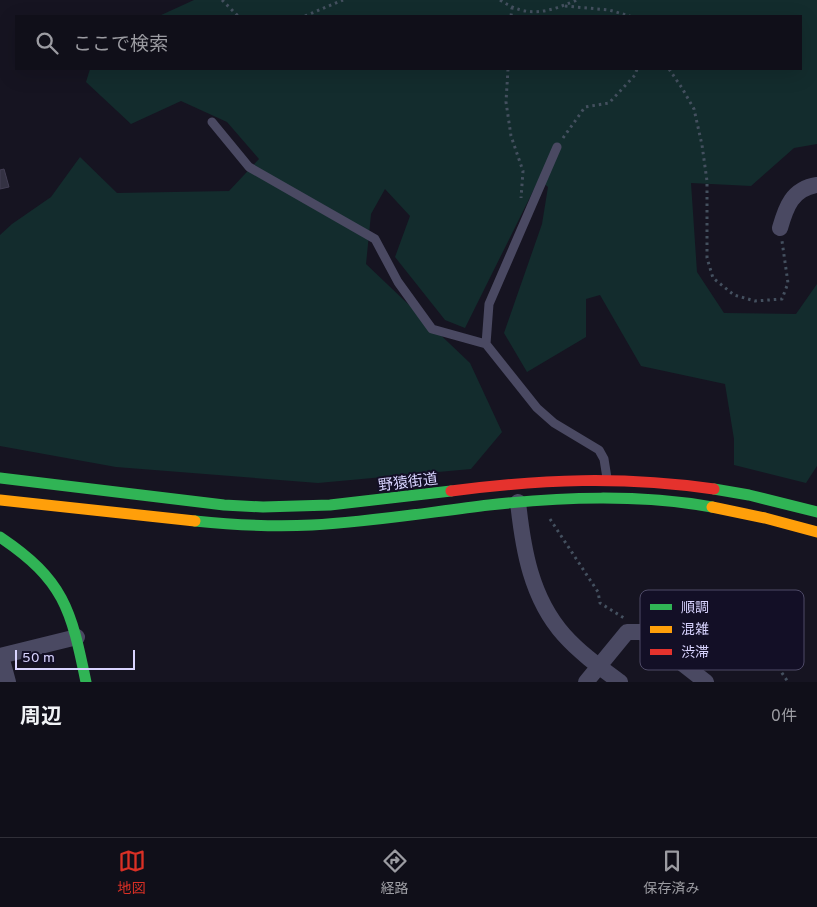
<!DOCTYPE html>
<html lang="ja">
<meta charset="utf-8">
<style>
body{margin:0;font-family:Overpass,"Noto Sans JP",sans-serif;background:#191822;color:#f1f3f6}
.scale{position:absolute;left:15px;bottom:12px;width:120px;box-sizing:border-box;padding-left:5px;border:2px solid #d9d4ff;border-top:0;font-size:14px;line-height:18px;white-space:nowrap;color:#d9d4ff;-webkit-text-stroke:4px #130f26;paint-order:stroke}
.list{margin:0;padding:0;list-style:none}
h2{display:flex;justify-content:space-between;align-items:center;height:65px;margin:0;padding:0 20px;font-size:21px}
h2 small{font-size:16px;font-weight:400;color:#9c9ca2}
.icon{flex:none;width:28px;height:28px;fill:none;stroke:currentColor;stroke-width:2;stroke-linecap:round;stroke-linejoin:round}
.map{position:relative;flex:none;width:817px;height:682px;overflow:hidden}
.search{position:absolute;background:#100f19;box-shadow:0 5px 20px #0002;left:15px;right:15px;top:15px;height:55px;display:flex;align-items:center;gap:12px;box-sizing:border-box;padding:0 18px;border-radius:0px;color:#9c9ca2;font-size:19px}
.sheet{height:155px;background:#100f19}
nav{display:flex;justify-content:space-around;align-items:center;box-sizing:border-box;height:70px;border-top:1px solid #302f38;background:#100f19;font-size:14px;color:#9c9ca2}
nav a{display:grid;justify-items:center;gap:2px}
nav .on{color:#d93025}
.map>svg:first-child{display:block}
</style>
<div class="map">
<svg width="817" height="682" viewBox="0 0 817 682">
<rect width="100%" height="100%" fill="#161421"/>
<path fill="#132c2d" d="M194 0H817V144L794 148 751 186 691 183 697 272 724 313 796 314 817 284V466L806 483 734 465V439L725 384 641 366 600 295 586 299V337L527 372 504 333 542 224 548 187 539 179 465 328 445 320 395 257 410 216 385 189 371 214 366 264 470 363 502 432 471 469 318 483 116 467 0 446V235L12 224 51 197 80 157 117 193 229 191 259 159 227 122 181 101 131 124 86 82 90 69H801V16H159Z"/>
<path fill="#343243" stroke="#433f54" d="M4 169 9 187 0 189V170Z"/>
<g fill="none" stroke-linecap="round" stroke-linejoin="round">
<path stroke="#44505f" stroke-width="3" stroke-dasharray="2.5 4" stroke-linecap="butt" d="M222 0 238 16
M500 0C528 19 548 12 577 0
M565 6 609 10 630 16
M305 16 343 0
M511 16 512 8
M508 69 506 102 511 136 523 171 521 198
M669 69 682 88 694 109 702 145 707 181V258L713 278 734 295 755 301 782 299 788 283 782 241
M563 138 585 107 609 103 635 75 637 69
M550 519 598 592 600 603 624 618
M655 621 712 617 727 626 729 634 774 661 788 682"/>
<path stroke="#4a4962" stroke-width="9" d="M212 122 249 167 375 239 398 282 432 329 486 344 537 408 554 423 599 450 604 459 607 478
M486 344 489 304 557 147"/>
<path stroke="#4a4962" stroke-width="16" d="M780 228C786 207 792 189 817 185
M518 502C523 549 531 598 564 635 580 653 601 668 620 682
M0 656 77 637
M1 656 8 682
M586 682 627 632H642L706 682"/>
<path stroke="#30b455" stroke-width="11" d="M0 478 224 505 263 507 330 505 451 491
M714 489 749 495 817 512
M195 521C234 525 273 527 312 525 371 522 430 512 489 505 563 497 638 494 712 507
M0 537C64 580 71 609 86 682"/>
<path stroke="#ff9f0a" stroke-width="11" d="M0 500 195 521
M712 507 765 518 817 532"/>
<path stroke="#e5322d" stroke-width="11" d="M451 491C543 479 622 476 714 489"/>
</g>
<g text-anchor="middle" stroke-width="4" stroke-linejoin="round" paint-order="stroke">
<g font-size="15" fill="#d9d4ff" stroke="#130f26">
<text transform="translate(408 482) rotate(-7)" y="5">野猿街道</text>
</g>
</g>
<rect x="640" y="590" width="164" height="80" rx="8" fill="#130f26" stroke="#4e4a67" stroke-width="1"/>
<rect x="650" y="604" width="22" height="6" fill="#30b455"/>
<rect x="650" y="626" width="22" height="7" fill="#ff9f0a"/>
<rect x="650" y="649" width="22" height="6" fill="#e5322d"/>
<g font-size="14" fill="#d9d4ff">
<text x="681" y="612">順調</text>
<text x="681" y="634">混雑</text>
<text x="681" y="657">渋滞</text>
</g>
</svg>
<div class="scale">50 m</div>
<div class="search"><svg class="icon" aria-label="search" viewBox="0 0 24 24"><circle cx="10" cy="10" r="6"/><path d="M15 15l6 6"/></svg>ここで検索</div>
</div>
<section class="sheet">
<h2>周辺<small>0件</small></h2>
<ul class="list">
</ul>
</section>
<nav>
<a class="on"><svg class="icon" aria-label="map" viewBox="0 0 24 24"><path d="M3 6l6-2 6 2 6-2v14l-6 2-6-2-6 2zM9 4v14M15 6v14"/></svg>地図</a>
<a><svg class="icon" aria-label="directions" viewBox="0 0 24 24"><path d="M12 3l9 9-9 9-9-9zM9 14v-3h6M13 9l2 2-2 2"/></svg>経路</a>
<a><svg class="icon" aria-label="saved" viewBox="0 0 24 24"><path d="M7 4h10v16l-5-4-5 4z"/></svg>保存済み</a>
</nav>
